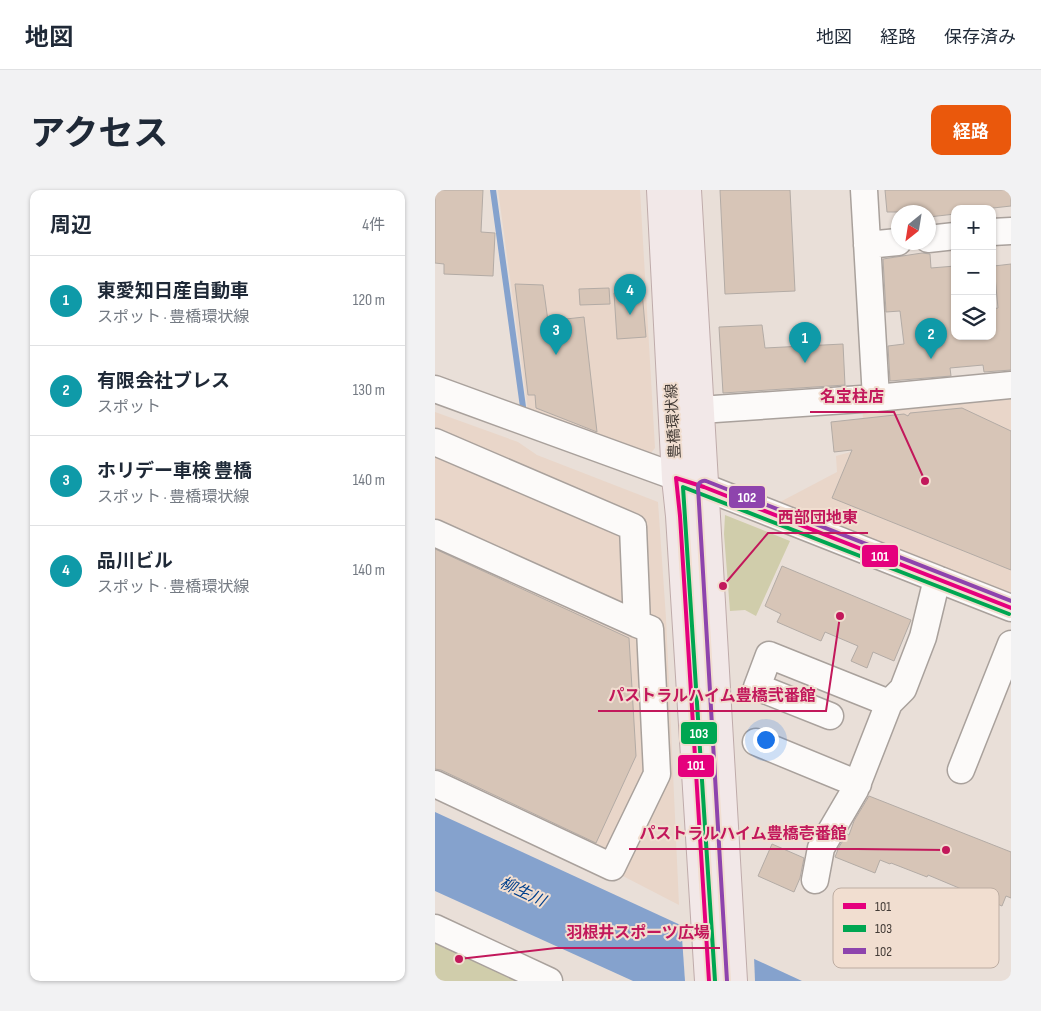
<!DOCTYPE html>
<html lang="ja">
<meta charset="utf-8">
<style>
body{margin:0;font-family:"Sofia Sans Condensed","Noto Sans JP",sans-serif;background:#f2f2f3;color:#1f2937}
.controls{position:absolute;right:15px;top:15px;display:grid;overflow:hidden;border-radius:10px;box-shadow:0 1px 4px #0004}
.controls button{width:45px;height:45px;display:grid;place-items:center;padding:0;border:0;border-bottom:1px solid #e0e1e3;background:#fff;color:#1f2937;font:25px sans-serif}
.compass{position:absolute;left:456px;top:15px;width:45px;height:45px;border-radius:50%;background:#fff;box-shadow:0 1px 4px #0004;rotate:210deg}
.you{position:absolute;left:330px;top:549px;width:18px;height:18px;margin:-12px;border:4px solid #fff;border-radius:50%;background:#1a73e8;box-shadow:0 0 0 8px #1a73e833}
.badge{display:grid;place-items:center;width:32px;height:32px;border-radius:50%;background:#ea580c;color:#fff;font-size:16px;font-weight:700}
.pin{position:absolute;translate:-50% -41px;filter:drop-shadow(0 1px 2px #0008)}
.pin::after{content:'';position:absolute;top:26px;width:18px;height:15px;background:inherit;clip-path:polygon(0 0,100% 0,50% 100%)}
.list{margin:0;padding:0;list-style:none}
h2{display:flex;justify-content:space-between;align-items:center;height:65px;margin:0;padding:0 20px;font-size:21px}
h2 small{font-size:16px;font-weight:400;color:#747a83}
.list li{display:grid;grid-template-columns:32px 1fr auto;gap:15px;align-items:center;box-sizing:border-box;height:90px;padding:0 20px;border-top:1px solid #e0e1e3}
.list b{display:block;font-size:19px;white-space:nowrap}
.list p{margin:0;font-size:16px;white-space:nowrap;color:#747a83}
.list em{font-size:16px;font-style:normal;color:#747a83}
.icon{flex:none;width:28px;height:28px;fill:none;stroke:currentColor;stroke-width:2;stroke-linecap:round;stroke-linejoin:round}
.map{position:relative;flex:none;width:576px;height:791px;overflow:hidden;border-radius:10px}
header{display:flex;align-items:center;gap:30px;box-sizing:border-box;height:70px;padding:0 25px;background:#fff;border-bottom:1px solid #e0e1e3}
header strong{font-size:24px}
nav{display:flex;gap:28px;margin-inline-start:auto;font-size:18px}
.intro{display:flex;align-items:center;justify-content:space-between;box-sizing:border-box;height:120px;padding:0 30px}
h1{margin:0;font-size:35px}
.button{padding:12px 22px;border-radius:10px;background:#ea580c;color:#fff;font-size:18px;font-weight:700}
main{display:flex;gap:30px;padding:0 30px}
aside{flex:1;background:#fff;border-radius:10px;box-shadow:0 1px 4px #0004}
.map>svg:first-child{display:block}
</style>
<header>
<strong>地図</strong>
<nav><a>地図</a><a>経路</a><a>保存済み</a></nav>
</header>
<div class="intro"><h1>アクセス</h1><a class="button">経路</a></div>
<main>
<aside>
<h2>周辺<small>4件</small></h2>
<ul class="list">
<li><span class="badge" style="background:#0f9aa8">1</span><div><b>東愛知日産自動車</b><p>スポット · 豊橋環状線</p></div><em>120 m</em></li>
<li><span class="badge" style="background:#0f9aa8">2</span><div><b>有限会社ブレス</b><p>スポット</p></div><em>130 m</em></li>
<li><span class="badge" style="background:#0f9aa8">3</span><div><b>ホリデー車検 豊橋</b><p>スポット · 豊橋環状線</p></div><em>140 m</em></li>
<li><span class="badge" style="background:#0f9aa8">4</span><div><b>品川ビル</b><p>スポット · 豊橋環状線</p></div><em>140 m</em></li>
</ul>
</aside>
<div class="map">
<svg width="576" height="791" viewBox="0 0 576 791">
<rect width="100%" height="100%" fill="#e9dfd8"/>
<path fill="#e9d6c9" d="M63 0H205L220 258 215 264 93 220Z
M576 201V403L345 312 402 282 401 266 430 258 427 214Z
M0 222 83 252 102 265 223 312 231 428 244 715 184 684 0 597Z"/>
<path fill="#d0cdab" d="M290 325 355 351 321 426 310 420 295 421 289 344Z
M0 748 95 791H0Z"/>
<path fill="#85a2cd" d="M0 622 367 791H198L0 701Z"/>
<path fill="#e9dfd8" d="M246 733 319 766 320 791H250Z"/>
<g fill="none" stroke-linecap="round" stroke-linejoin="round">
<path stroke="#85a2cd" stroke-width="6" d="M58 0 88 217"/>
</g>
<path fill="#d7c5b7" stroke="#b3aba5" d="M0 0H48L46 42 60 43 58 86 9 84V74L0 73Z
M285 0H355L360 101 290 104Z
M450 0H576V16L549 19H520V24L494 27V22H452Z
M487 63 495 64 496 78 520 76V146H557V119L563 118 559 76 576 74V180L549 182 548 175 515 178 516 186 455 191 453 156 469 154 465 121 451 122 448 69Z
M80 94 108 95 113 131 149 127 162 242 101 218 100 205H93Z
M174 98 175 114 145 115 144 99Z
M207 101 211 147 182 149 179 103Z
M327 135 330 158 408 154 410 195 288 203 284 137Z
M527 218 576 241V380L397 308 417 260 399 262 396 232 469 224 473 226 475 223Z
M0 359 194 448 201 566 161 653 6 580 0 579Z
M347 376 476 430 459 471 438 462 432 478 416 471 423 456 390 442 386 451 342 432 346 424 330 416Z
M434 606 576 662V708L571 706 567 716 493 685 492 687 456 673 455 674 445 670 440 683 400 667 404 657 412 644 414 645 419 631Z
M337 654 369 668 365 688 359 702 323 686Z"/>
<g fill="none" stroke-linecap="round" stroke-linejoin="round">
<defs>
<path id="minor" d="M429 0 441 208
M557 42 576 41
M493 49 520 46
M432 55 463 52
M0 199 269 297 576 418
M265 220 441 208 576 195
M0 252 198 337 202 434 215 439 222 584 177 677 0 594
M0 343 202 434
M395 526 322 497 334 465 454 513
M321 552 423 594
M526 580 576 454
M380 690 386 658 420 600 454 513 468 499 488 447 502 389
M0 738 114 791"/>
<path id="major" d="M226 0 241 288 245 326 274 791
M252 0 298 791"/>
</defs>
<use href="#minor" stroke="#a9a19c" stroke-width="29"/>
<use href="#major" stroke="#bfabaa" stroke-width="30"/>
<use href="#minor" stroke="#fcfaf9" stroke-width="26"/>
<use href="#major" stroke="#f2e8e8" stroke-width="28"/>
<defs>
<path id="bus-1" d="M274 791 245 326 241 288 269 297 576 418"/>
<path id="bus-2" d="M280 791 248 297 574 424"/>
<path id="bus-3" d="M292 791 263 297C263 293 267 290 271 291L576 411"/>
</defs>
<use href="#bus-1" stroke="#f1ded0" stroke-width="8"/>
<use href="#bus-2" stroke="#f1ded0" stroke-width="8"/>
<use href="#bus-3" stroke="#f1ded0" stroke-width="8"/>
<use href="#bus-1" stroke="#e5007d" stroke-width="4"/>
<use href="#bus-2" stroke="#00a651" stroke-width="4"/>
<use href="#bus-3" stroke="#8e44ad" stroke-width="4"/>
</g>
<g text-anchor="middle" stroke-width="4" stroke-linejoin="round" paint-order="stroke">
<g font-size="15" fill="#433b36" stroke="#f1ded0">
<text transform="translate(238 231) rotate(-93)" y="5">豊橋環状線</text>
</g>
<g font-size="16" font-style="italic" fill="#00408d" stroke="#f1ded0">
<text transform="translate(88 701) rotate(25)" y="6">柳生川</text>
</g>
</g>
<rect x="398" y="698" width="166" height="80" rx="8" fill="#f1ded0" stroke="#bdada2" stroke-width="1"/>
<rect x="408" y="713" width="23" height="6" fill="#e5007d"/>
<rect x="408" y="735" width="23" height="7" fill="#00a651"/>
<rect x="408" y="758" width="23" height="6" fill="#8e44ad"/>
<g font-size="14" fill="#433b36">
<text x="440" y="721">101</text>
<text x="440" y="743">103</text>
<text x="440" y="766">102</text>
</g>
<path fill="none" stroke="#c2185b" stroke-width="2" d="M490 291L459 222H375M288 396L333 343H433M405 426L391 521H163M511 660L422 659H194M24 769L121 758H285"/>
<g fill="#c2185b" stroke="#f1ded0" stroke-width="2">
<circle cx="490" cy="291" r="5"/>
<circle cx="288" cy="396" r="5"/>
<circle cx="405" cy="426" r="5"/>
<circle cx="511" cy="660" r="5"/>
<circle cx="24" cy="769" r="5"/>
</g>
<g font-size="16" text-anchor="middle" font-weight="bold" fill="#c2185b" stroke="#f1ded0" stroke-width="4" stroke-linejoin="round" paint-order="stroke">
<text x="417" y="212">名宝柱店</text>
<text x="383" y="333">西部団地東</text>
<text x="277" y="511">パストラルハイム豊橋弐番館</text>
<text x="308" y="649">パストラルハイム豊橋壱番館</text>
<text x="203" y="748">羽根井スポーツ広場</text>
</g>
<g stroke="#f1ded0" stroke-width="2">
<rect x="293" y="295" width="38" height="24" rx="5" fill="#8e44ad"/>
<rect x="426" y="354" width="38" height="24" rx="5" fill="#e5007d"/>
<rect x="245" y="531" width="38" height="24" rx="5" fill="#00a651"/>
<rect x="242" y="564" width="38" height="24" rx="5" fill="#e5007d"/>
</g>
<g font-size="14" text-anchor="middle" font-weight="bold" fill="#fff">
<text x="312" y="312">102</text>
<text x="445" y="371">101</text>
<text x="264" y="548">103</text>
<text x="261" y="580">101</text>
</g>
</svg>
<div class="controls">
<button>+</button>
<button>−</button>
<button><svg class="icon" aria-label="layers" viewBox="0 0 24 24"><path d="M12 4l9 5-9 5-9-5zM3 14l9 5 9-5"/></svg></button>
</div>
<svg class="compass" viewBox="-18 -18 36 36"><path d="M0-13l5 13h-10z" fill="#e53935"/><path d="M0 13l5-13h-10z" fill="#747a83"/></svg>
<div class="you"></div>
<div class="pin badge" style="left:370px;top:173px;background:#0f9aa8">1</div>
<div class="pin badge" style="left:496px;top:169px;background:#0f9aa8">2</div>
<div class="pin badge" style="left:121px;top:165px;background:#0f9aa8">3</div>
<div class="pin badge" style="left:195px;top:125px;background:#0f9aa8">4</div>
</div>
</main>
